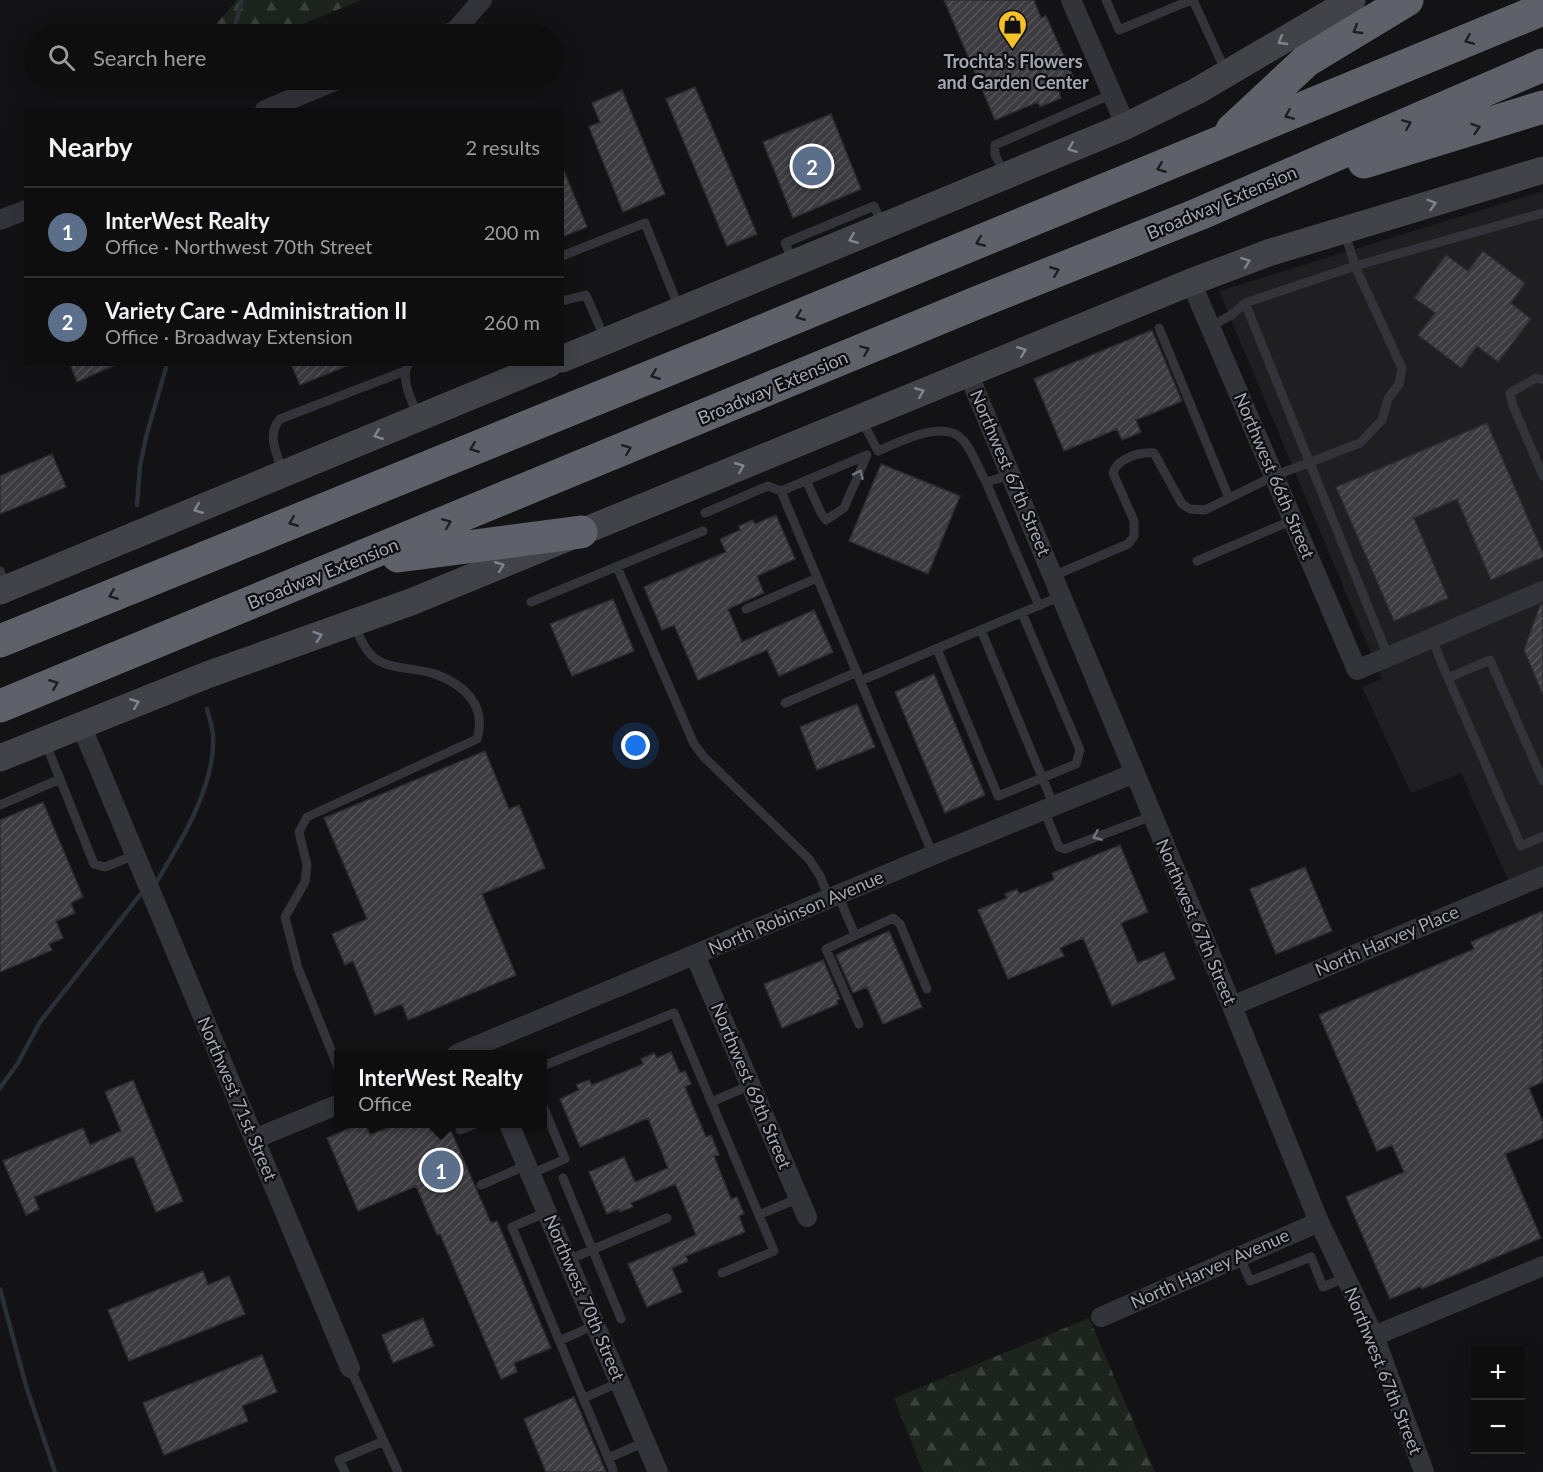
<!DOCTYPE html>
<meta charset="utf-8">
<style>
body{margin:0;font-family:Lato,sans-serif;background:#171718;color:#f1f3f6}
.controls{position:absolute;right:18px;bottom:18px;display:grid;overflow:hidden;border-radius:0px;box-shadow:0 6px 24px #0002}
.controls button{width:54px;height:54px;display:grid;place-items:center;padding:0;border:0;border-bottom:2px solid #2e2e2f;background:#0e0e0f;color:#f1f3f6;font:30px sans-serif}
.you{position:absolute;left:636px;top:746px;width:21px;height:21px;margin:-15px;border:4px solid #fff;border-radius:50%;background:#1a73e8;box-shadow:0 0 0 9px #1a73e833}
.badge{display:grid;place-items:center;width:39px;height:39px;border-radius:50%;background:#f5c129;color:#fff;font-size:20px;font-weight:700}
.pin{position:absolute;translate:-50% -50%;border:3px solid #fff;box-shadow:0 2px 6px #0006}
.popup{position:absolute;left:334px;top:1050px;width:213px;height:78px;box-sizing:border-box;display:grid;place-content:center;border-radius:0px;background:#0e0e0f;filter:drop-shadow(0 2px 4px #0005);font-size:20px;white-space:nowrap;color:#9b9c9e}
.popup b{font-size:22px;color:#f1f3f6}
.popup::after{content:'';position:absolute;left:50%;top:100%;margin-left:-12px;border:12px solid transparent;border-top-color:#0e0e0f}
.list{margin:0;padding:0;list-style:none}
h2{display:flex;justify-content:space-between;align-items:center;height:78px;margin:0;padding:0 24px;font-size:26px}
h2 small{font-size:20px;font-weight:400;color:#9b9c9e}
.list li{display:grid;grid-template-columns:39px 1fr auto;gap:18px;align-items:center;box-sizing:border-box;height:90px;padding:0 24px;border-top:2px solid #2e2e2f}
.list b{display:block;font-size:22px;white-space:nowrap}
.list p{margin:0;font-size:20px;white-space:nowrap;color:#9b9c9e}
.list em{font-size:20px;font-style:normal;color:#9b9c9e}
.icon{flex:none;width:33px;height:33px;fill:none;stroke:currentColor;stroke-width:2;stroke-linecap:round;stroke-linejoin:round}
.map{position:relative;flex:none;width:1543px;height:1472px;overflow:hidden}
.search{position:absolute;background:#0e0e0f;box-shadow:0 6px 24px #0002;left:24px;top:24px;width:540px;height:66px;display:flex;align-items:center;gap:15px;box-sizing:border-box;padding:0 21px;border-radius:33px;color:#9b9c9e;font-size:22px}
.panel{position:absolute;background:#0e0e0f;box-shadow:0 6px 24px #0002;left:24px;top:108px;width:540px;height:258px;border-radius:0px}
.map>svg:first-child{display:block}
</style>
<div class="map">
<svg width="1543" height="1472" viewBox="0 0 1543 1472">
<defs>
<pattern id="forest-firs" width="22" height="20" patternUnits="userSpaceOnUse" patternTransform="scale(1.5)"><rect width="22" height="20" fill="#1d241e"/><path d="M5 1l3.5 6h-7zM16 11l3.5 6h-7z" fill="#3b413c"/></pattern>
<pattern id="building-hatch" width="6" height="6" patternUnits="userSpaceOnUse" patternTransform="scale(1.5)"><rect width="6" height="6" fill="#3d3d41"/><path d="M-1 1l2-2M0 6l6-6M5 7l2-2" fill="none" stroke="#56565a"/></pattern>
</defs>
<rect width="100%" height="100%" fill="#131214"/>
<path fill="#1f1e21" d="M1543 191V868L1509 882 1461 773 1411 793 1362 687 1382 679 1219 291Z"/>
<path fill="url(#forest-firs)" d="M237 0H361L278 34H207Z
M1089 1318 1155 1472H923L894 1398Z"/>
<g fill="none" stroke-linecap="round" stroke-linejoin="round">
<path stroke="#293038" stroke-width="4.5" d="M233 34 242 0
M137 505 140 466 146 437 167 364
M157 881C181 842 216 784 213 736 213 728 209 718 207 709
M0 1088 18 1063 40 1022 140 895
M0 1289 26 1386 55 1472"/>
</g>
<path fill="url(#building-hatch)" stroke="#2d2c30" stroke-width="1.5" d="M944 0H1034L1041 18 1046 16 1076 83 1059 91 1061 98 1040 107 1038 102 995 120Z
M695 87 757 234 727 246 666 99Z
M622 90 665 194 623 212 589 127 600 122 592 103Z
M831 114 861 189 793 218 763 142Z
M562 166 587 227 562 237Z
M1483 251 1525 283 1511 303 1531 319 1498 362 1477 346 1461 368 1418 335 1435 313 1414 298 1446 255 1468 271Z
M1152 330 1182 401 1136 420 1141 432 1122 440 1117 429 1064 451 1034 379Z
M70 364H117L77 382Z
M291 364H349V365L300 385Z
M1487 423 1543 553V557L1491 580 1457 499 1414 518 1448 598 1394 621 1336 487Z
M52 454 66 487 0 514V476Z
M881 464 960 496 928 574 849 541Z
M776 515 795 559 757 576 764 593 728 609 742 642 814 610 833 652 779 676 767 650 698 680 674 625 662 630 644 587 726 552 720 539 740 530 739 526 753 520 755 524Z
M613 599 634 651 572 676 550 624Z
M1543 604V695L1524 650 1540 605Z
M934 674 985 795 945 813 895 692Z
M857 704 875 747 817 770 800 727Z
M485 751 509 809 519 805 545 868 482 894 516 975 408 1020 402 1004 375 1015 353 961 345 965 332 934 367 919 324 818Z
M43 802 83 897 71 903 75 913 56 921 63 938 49 944 52 950 0 972V820Z
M1120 845 1148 912 1121 923 1138 963 1164 952 1175 979 1112 1006 1083 938 1060 948 1064 956 1008 979 978 910 1007 898 1005 894 1017 889 1019 894 1054 880 1052 873Z
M1305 867 1332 931 1276 954 1250 889Z
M1543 911V1082L1529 1088 1543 1122V1138L1505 1154 1541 1238 1422 1289 1421 1286 1390 1299 1346 1197 1404 1172 1392 1145 1377 1151 1319 1015 1474 949 1471 942Z
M889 931 922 1007 883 1024 867 987 853 993 836 955Z
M823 960 840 999 837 1000 838 1004 782 1028 764 984Z
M671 1052 680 1073 685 1071 691 1084 685 1087 706 1137 711 1135 719 1155 714 1156 731 1199 737 1197 744 1214 739 1216 745 1232 686 1256 688 1261 672 1268 682 1292 647 1307 628 1264 696 1235 679 1192 675 1184 631 1203 633 1207 620 1212 619 1209 607 1214 589 1172 624 1157 635 1182 668 1168 648 1118 580 1147 560 1099 579 1090 576 1085 589 1080 592 1085 643 1064 641 1059 654 1053 657 1058Z
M133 1080 183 1201 156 1212 133 1156 34 1197 39 1209 26 1215 3 1161 83 1128 90 1145 121 1131 105 1092Z
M359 1124H365L370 1135 397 1124H448L491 1223 497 1221 551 1348 514 1363 517 1372 501 1379 440 1234 437 1235 416 1186 358 1211 327 1138Z
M203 1271 208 1285 229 1276 245 1314 129 1361 108 1310Z
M423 1318 434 1346 393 1363 382 1335Z
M262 1355 277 1392 242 1406 248 1421 164 1455 143 1403Z
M574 1397 606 1472H546L524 1419Z"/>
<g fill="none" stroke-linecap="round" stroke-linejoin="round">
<path stroke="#333439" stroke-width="9" d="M1106 0 1119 30 1191 0
M1193 0 1226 72
M1005 174 995 155V145L1112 94
M562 256 645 223 679 308
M793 261 785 243 874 206 882 224
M562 301 586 295 605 339
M1245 303 1388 656
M1210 327 1233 314 1245 303 1355 266 1543 213
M1159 328 1229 498
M408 364C400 380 412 401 418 416
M1543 380 1536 378 1510 393 1513 406 1543 476
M861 419 878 451C899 442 944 418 963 440 972 450 979 470 986 482L1011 475
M283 472C277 454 266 435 280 419L405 371
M986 482 1039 606
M781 491 867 455 844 508 826 520 821 513 806 480
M705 513 768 486 781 491 933 855
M1197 561 1293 520
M617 567 694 744 704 757 809 859 820 876 829 898
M0 571 6 586
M1053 576 1128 544 1134 536V521L1113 473C1117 458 1140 452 1154 453L1182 504 1190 509 1205 510 1274 476 1360 443 1382 420 1388 399 1399 384 1402 368 1355 266 1345 233
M531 602 703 531
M746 609 817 578
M981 630 1054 806
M1432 638 1442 664 1521 846 1543 836
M937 649 998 796 1076 764 1080 750 1022 613
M1448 678 1490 660 1543 781
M860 681 1061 596
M785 703 857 672
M45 742 60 779
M0 805 60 779 94 864 105 867 135 855
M1044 810 1059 847 1065 849 1152 816
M838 895 855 935
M859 1024 826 949 893 918 900 924 927 989
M543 1066 674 1013 774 1251 722 1273
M339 1070 298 968 285 917 305 882 307 865 299 832 307 817 477 739C487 706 465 685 435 674 418 668 397 670 381 662 366 655 361 639 354 626
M711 1102 751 1085
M460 1130 475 1124
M531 1174 565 1159 543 1106
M563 1178 621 1319
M481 1185 527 1165
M547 1212 512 1227 613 1470
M759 1215 799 1198
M1239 1255 1250 1281 1311 1257 1323 1287 1346 1277
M568 1260 667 1218
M559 1341 595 1325
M350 1368 398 1472
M584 1398 620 1382
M608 1458 645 1442
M345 1472 339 1460 384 1441"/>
<path stroke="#333439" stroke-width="20" d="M1071 0 1126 126
M447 34 455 31 482 0
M265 110 337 80
M0 220 26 210
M1191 282 1357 670 1543 591
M968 373 1232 1006 1319 1222 1374 1336 1424 1472
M81 725 350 1368
M695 955 807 1217
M1232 1006 1543 876
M457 1054 933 855 1135 773
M509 1124 658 1472
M254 1139 339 1104
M1101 1317 1319 1222
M1374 1336 1543 1266"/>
<path stroke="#414349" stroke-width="27" d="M562 359 1126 126 1197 91 1352 0
M0 591 549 364
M0 758 207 675 411 602 1191 282 1271 252 1543 170"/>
<path stroke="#5f616a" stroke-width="33" d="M1232 130 1306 61 1407 0
M1364 162 1543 107
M398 556 581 532
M0 641 709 353 1543 9
M0 706 981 301 1199 214 1543 65"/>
</g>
<defs><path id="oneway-chevron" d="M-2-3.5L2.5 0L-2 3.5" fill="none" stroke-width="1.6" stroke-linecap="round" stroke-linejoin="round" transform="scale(1.5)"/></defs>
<g stroke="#1e1e21">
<use href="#oneway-chevron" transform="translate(1357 30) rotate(149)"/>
<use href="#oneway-chevron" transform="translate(1469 40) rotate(157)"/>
<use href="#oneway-chevron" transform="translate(1289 115) rotate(157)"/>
<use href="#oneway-chevron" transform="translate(1407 124) rotate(-23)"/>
<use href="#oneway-chevron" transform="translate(1476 128) rotate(-17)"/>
<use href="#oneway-chevron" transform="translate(1161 168) rotate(158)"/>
<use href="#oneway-chevron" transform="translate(980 242) rotate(158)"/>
<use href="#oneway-chevron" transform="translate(1055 271) rotate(-22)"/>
<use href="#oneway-chevron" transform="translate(800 316) rotate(158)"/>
<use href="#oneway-chevron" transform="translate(865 350) rotate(-23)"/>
<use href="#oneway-chevron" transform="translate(655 375) rotate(158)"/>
<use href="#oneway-chevron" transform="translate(474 448) rotate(158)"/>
<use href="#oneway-chevron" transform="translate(627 449) rotate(-22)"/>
<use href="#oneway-chevron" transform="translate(293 522) rotate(158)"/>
<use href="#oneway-chevron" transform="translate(447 523) rotate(-22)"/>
<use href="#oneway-chevron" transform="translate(113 595) rotate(158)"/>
<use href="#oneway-chevron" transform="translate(54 684) rotate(-22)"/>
</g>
<g stroke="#81858f">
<use href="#oneway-chevron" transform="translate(1282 41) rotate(149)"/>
<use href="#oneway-chevron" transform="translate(1072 148) rotate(158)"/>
<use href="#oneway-chevron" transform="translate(1432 204) rotate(-17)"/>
<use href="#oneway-chevron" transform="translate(853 239) rotate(158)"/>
<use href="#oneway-chevron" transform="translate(1246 262) rotate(-20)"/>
<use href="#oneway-chevron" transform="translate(1022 351) rotate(-22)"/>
<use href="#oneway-chevron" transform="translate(920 392) rotate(-22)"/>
<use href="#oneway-chevron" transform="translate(378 435) rotate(158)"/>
<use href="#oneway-chevron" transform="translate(740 467) rotate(-22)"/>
<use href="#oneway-chevron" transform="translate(198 509) rotate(158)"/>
<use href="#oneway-chevron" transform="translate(500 566) rotate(-22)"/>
<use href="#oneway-chevron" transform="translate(318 636) rotate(-18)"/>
<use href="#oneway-chevron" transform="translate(135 703) rotate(-22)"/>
</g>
<g stroke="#71747d">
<use href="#oneway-chevron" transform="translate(859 474) rotate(-66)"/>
<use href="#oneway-chevron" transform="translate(1097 836) rotate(157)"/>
</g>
<defs>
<symbol id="shop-pin" viewBox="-11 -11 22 30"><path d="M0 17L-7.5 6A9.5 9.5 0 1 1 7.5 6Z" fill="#f5c129" stroke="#0e0d0f"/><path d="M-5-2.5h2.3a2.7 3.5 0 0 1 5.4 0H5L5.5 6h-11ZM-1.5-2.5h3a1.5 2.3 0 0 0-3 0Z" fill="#111"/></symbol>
</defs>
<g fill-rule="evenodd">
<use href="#shop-pin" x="996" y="8" width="33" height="45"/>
</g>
<g text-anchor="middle" stroke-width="4.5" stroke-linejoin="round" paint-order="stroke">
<g font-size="18" font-weight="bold" fill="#a4a8b5" stroke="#0e0d0f">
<text x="1013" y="68">Trochta's Flowers<tspan x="1013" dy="21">and Garden Center</tspan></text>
</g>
<g font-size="18" fill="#a4a8b5" stroke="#0e0d0f">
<text transform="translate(1222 203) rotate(-23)" y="6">Broadway Extension</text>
<text transform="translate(773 388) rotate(-23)" y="6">Broadway Extension</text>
<text transform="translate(1010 473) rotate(67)" y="6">Northwest 67th Street</text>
<text transform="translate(1274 476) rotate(67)" y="6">Northwest 66th Street</text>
<text transform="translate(323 574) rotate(-22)" y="6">Broadway Extension</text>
<text transform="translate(796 913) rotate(-23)" y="6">North Robinson Avenue</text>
<text transform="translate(1196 922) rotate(67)" y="6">Northwest 67th Street</text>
<text transform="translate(1387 941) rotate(-23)" y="6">North Harvey Place</text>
<text transform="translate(751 1086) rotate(67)" y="6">Northwest 69th Street</text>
<text transform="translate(237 1099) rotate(67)" y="6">Northwest 71st Street</text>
<text transform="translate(1210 1269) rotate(-24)" y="6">North Harvey Avenue</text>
<text transform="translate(584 1298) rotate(67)" y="6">Northwest 70th Street</text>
<text transform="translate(1383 1371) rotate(68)" y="6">Northwest 67th Street</text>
</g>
</g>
</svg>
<div class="controls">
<button>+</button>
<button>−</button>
</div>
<div class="you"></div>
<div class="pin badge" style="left:441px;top:1170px;background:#5c6f8a">1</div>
<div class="popup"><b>InterWest Realty</b>Office</div>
<div class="pin badge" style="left:812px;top:166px;background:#5c6f8a">2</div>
<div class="search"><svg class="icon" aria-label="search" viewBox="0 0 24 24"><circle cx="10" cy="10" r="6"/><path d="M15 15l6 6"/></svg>Search here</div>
<section class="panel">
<h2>Nearby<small>2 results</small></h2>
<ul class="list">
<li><span class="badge" style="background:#5c6f8a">1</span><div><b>InterWest Realty</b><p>Office · Northwest 70th Street</p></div><em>200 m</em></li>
<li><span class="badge" style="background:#5c6f8a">2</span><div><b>Variety Care - Administration II</b><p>Office · Broadway Extension</p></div><em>260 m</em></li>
</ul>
</section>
</div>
